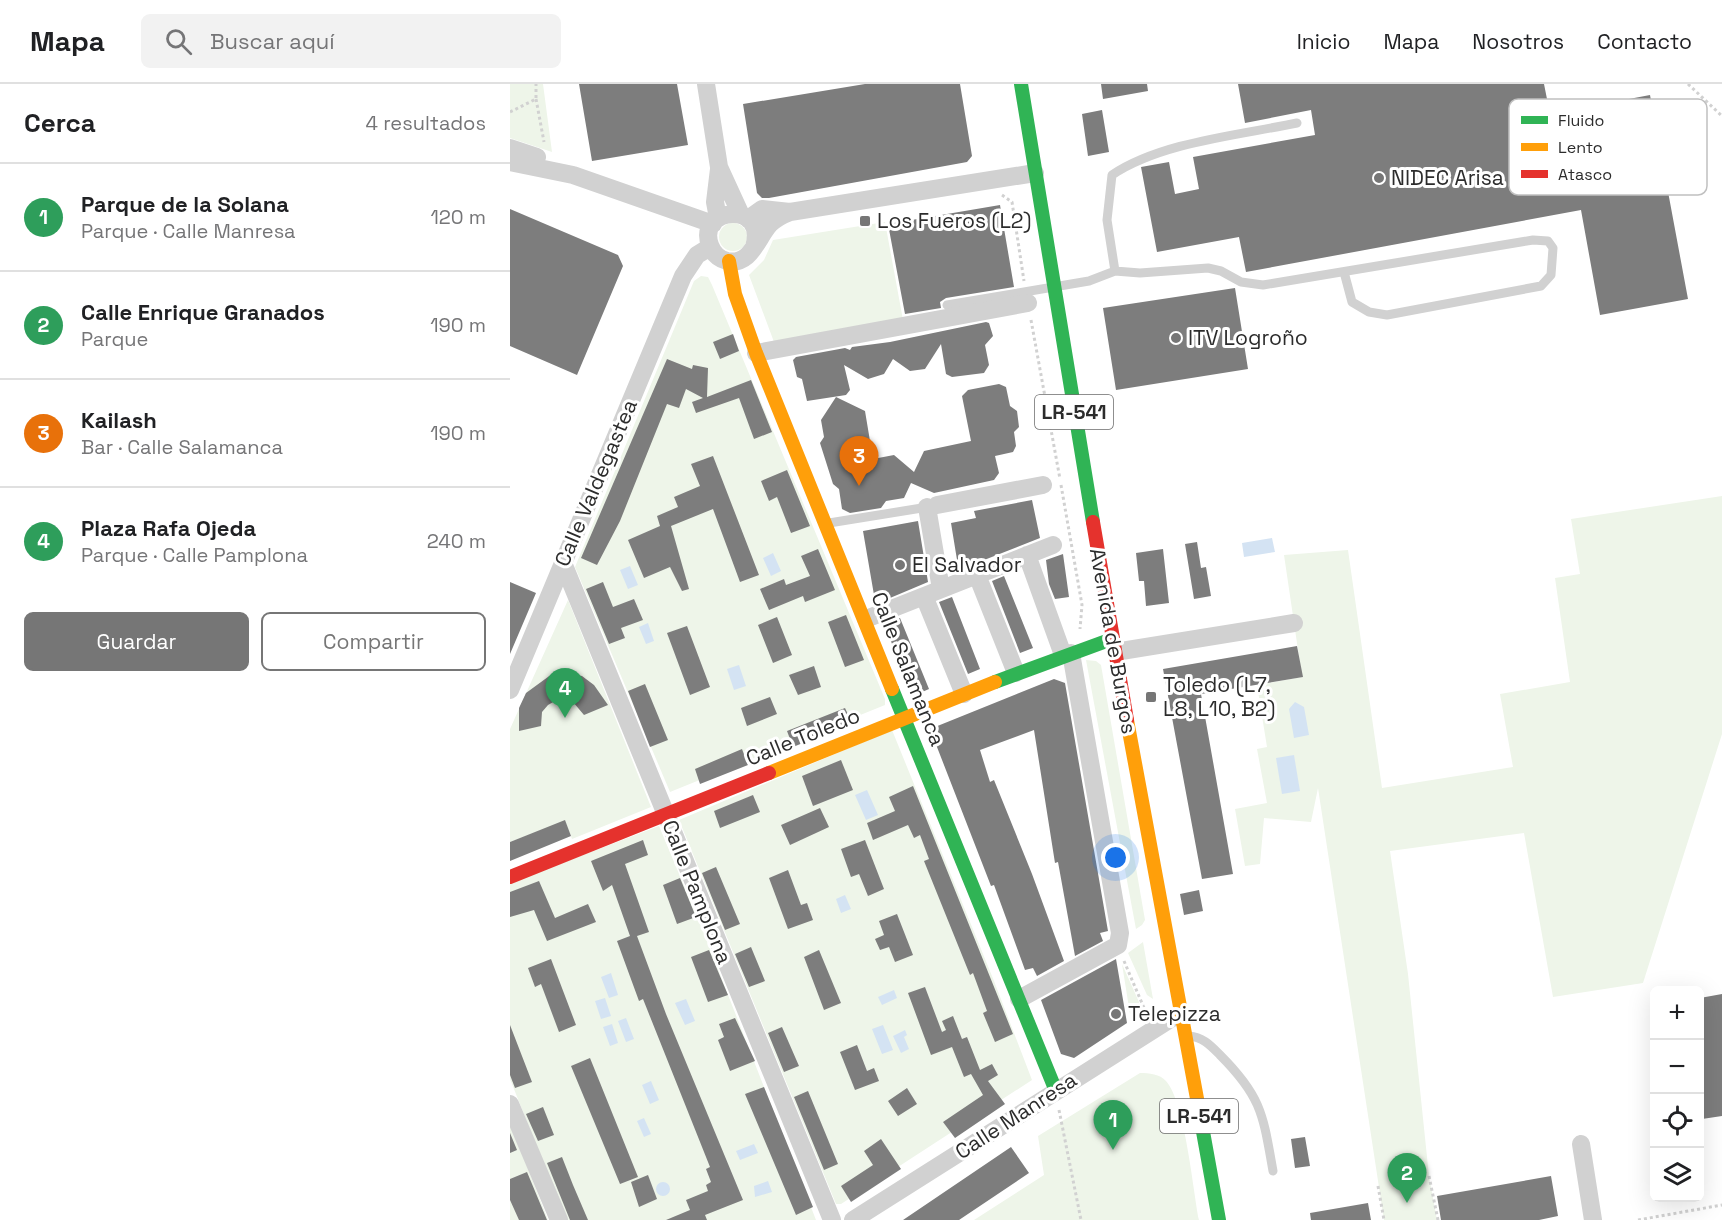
<!DOCTYPE html>
<html lang="es">
<meta charset="utf-8">
<style>
body{margin:0;font-family:"Space Grotesk",sans-serif;background:#f2f2f2;color:#202124}
.controls{position:absolute;right:18px;bottom:18px;display:grid;overflow:hidden;border-radius:9px;box-shadow:0 6px 24px #0002}
.controls button{width:54px;height:54px;display:grid;place-items:center;padding:0;border:0;border-bottom:2px solid #e0e0e0;background:#fff;color:#202124;font:30px sans-serif}
.you{position:absolute;left:606px;top:774px;width:21px;height:21px;margin:-15px;border:4px solid #fff;border-radius:50%;background:#1a73e8;box-shadow:0 0 0 9px #1a73e833}
.badge{display:grid;place-items:center;width:39px;height:39px;border-radius:50%;background:#767676;color:#fff;font-size:20px;font-weight:700}
.pin{position:absolute;translate:-50% -50px;filter:drop-shadow(0 2px 3px #0008)}
.pin::after{content:'';position:absolute;top:32px;width:21px;height:18px;background:inherit;clip-path:polygon(0 0,100% 0,50% 100%)}
.list{margin:0;padding:0;list-style:none}
h2{display:flex;justify-content:space-between;align-items:center;height:78px;margin:0;padding:0 24px;font-size:26px}
h2 small{font-size:20px;font-weight:400;color:#757577}
.list li{display:grid;grid-template-columns:39px 1fr auto;gap:18px;align-items:center;box-sizing:border-box;height:108px;padding:0 24px;border-top:2px solid #e0e0e0}
.list b{display:block;font-size:22px;white-space:nowrap}
.list p{margin:0;font-size:20px;white-space:nowrap;color:#757577}
.list em{font-size:20px;font-style:normal;color:#757577}
.actions{display:flex;gap:12px;padding:18px 24px}
.actions a{flex:1;padding:14px 0;border:2px solid #767676;border-radius:9px;text-align:center;font-size:21px;color:#767676}
.actions .main{background:#767676;color:#fff}
.icon{flex:none;width:33px;height:33px;fill:none;stroke:currentColor;stroke-width:2;stroke-linecap:round;stroke-linejoin:round}
.map{position:relative;flex:none;width:1212px;height:1136px;overflow:hidden}
header{display:flex;align-items:center;gap:36px;box-sizing:border-box;height:84px;padding:0 30px;background:#fff;border-bottom:2px solid #e0e0e0}
header strong{font-size:28px}
nav{display:flex;gap:33px;margin-inline-start:auto;font-size:21px}
.search{width:420px;height:54px;background:#f2f2f2;display:flex;align-items:center;gap:15px;box-sizing:border-box;padding:0 21px;border-radius:9px;color:#757577;font-size:22px}
main{display:flex}
aside{flex:1;background:#fff}
.map>svg:first-child{display:block}
</style>
<header>
<strong>Mapa</strong>
<div class="search"><svg class="icon" aria-label="search" viewBox="0 0 24 24"><circle cx="10" cy="10" r="6"/><path d="M15 15l6 6"/></svg>Buscar aquí</div>
<nav><a>Inicio</a><a>Mapa</a><a>Nosotros</a><a>Contacto</a></nav>
</header>
<main>
<aside>
<h2>Cerca<small>4 resultados</small></h2>
<ul class="list">
<li><span class="badge" style="background:#2e9e5b">1</span><div><b>Parque de la Solana</b><p>Parque · Calle Manresa</p></div><em>120 m</em></li>
<li><span class="badge" style="background:#2e9e5b">2</span><div><b>Calle Enrique Granados</b><p>Parque</p></div><em>190 m</em></li>
<li><span class="badge" style="background:#e8710a">3</span><div><b>Kailash</b><p>Bar · Calle Salamanca</p></div><em>190 m</em></li>
<li><span class="badge" style="background:#2e9e5b">4</span><div><b>Plaza Rafa Ojeda</b><p>Parque · Calle Pamplona</p></div><em>240 m</em></li>
</ul>
<div class="actions"><a class="main">Guardar</a><a>Compartir</a></div>
</aside>
<div class="map">
<svg width="1212" height="1136" viewBox="0 0 1212 1136">
<rect width="100%" height="100%" fill="#fff"/>
<path fill="#eef5e9" d="M0 0H33L42 68 0 54Z
M375 138 393 236 264 258 239 191 254 176 263 156Z
M209 153a14 14 0 1 1 28 0a14 14 0 1 1-28 0Z
M191 192 198 193 202 201 375 615V621L160 708 65 483 184 197Z
M1212 412V650L1133 899 1043 913 1014 749 880 767 898 890 919 1092 927 1136H874L808 704 801 738 754 734 750 780 735 782 725 725 757 719 747 665 757 663 747 601 792 593 774 471 838 466 872 704 1003 683 990 610 1060 598 1045 494 1070 490 1061 435Z
M58 516 141 723 62 755 55 737 0 758V645Z
M576 576 586 577 591 581 635 836 632 841 626 845Z
M382 646 484 897 522 996 331 1120H326L169 736Z
M149 742 195 852 306 1136H56L0 995V799Z
M633 858 643 915 637 911 618 869Z
M612 880 629 918 628 926 620 930Z
M630 989C639 989 650 990 656 997 675 1018 683 1106 689 1136H464L534 1091 528 1052Z
M0 1039 38 1136H0Z"/>
<path fill="#d4e3f3" d="M762 454 765 468 734 473 732 459Z
M263 469 271 487 261 492 253 474Z
M120 482 128 501 118 505 110 486Z
M138 539 144 557 136 560 129 543Z
M229 581 236 602 224 606 217 585Z
M785 618 794 623 799 651 784 654 779 625Z
M784 671 790 707 772 710 766 674Z
M357 706 368 731 356 736 345 711Z
M335 811 341 825 331 829 326 815Z
M101 889 108 911 99 914 91 893Z
M384 906 387 914 372 921 368 913Z
M95 914 101 932 91 935 85 917Z
M176 915 185 937 175 941 165 919Z
M116 934 124 955 116 958 108 937Z
M102 940 108 959 100 962 93 943Z
M373 941 383 966 372 970 362 945Z
M395 946 397 951 394 953 399 965 391 969 383 952Z
M141 997 149 1016 140 1020 132 1001Z
M134 1034 141 1050 134 1053 127 1037Z
M244 1060 248 1069 230 1076 226 1067Z
M258 1097 262 1108 245 1113 244 1102Z
M146 1105a7 7 0 1 1 14 0a7 7 0 1 1-14 0Z"/>
<path fill="#7d7d7d" d="M69 0H167L178 61 82 77Z
M355 0H450L462 72 457 78 259 114H252L247 109 233 20Z
M591 0H637L638 7 593 15Z
M728 0H1034L1040 30 1140 11 1178 215 1090 231 1071 126 736 188 729 153 647 168 631 83 659 78 665 110 689 105 683 73 805 51 801 26 735 39Z
M592 26 599 68 578 72 572 30Z
M490 121 504 203 436 214 430 218 431 224 395 230 378 140Z
M0 125 108 171 113 182 67 291 0 262Z
M725 204 738 285 606 306 593 224Z
M476 238 479 239 483 252 475 261 479 281 474 289 442 293 436 290 431 260 415 285 400 287 383 275 374 290 358 295 334 281 340 306 336 311 297 317 292 295 287 293 283 276 286 273 335 264 340 266 342 263 380 258Z
M223 250 229 267 210 275 203 258Z
M157 275 182 285 183 281 198 284 197 313 241 296 262 348 244 355 229 314 186 329 182 318 193 314 176 305 169 324 157 320 110 437 87 481 71 474Z
M489 300 496 303 500 322 507 327 509 343 504 348 506 362 503 368 485 372 489 389 484 396 424 409 401 399 394 414 376 417 371 424 340 429 332 425 329 405 323 400 310 359 314 353 311 336 326 313 355 327 363 375 384 371 404 388 414 367 461 357 452 312 458 306Z
M203 372 249 491 230 498 203 425 161 442 179 505 172 507 160 483 134 494 118 456 150 442 147 432 168 423 164 413 190 402 181 380Z
M277 386 300 442 281 449 267 413 259 417 251 397Z
M522 416 530 454 469 478 448 482 441 439 466 434 464 427Z
M408 437 418 498 380 514 378 508 364 511 353 447Z
M687 458 691 484 696 483 701 512 684 515 675 460Z
M308 465 325 506 295 518 293 512 259 526 250 505 274 495 276 501 300 492 291 472Z
M653 465 659 519 636 522 634 497H629L626 469Z
M553 470 559 513 545 515 539 500 536 476Z
M494 492 523 564 510 569 482 497Z
M0 498 26 509 0 570Z
M93 498 103 523 124 515 133 536 111 544 115 554 99 560 76 505Z
M442 513 470 585 458 590 429 518Z
M336 531 354 576 335 583 318 538Z
M267 533 282 571 263 579 248 541Z
M390 534 419 605 403 612 374 540Z
M177 542 200 603 180 611 157 549Z
M787 562 793 593 691 610 723 790 692 795 653 585Z
M304 582 311 603 288 611 279 591Z
M56 589 72 592 84 601 98 621 74 631 63 618 45 617 38 621 32 628 31 642 9 647V624L16 609 42 590Z
M544 595 555 599 598 847 590 849 593 857 565 872 548 778 545 779 524 646 470 666 480 698 484 696 522 790 554 877 527 892 523 884 515 886 484 801 481 802 420 645Z
M135 600 158 656 140 663 118 607Z
M260 613 267 630 237 642 231 624Z
M335 624 342 639 283 663 277 647Z
M232 665 238 681 190 700 185 685Z
M331 676 343 706 303 722 292 692Z
M403 702 503 950 485 958 473 929 477 927 463 889 460 891 414 777 419 775 410 751 404 754 398 741 363 756 357 739 385 727 379 713Z
M243 711 250 728 210 744 204 727Z
M310 724 319 743 280 761 271 741Z
M55 736 61 752 0 777V758Z
M133 756 138 771 115 780 139 848 127 852 156 930 233 1116 195 1131 197 1136H156L180 1126 176 1116 198 1107 196 1101 201 1098 196 1085 200 1083 133 915 129 917 107 857 120 852 102 801 93 807 81 777Z
M355 756 374 805 358 812 349 790 341 793 331 765Z
M206 783 230 840 215 846 192 789Z
M278 786 291 821 297 819 303 836 278 845 259 794Z
M170 794 186 833 167 840 153 801Z
M29 797 45 834 78 820 86 838 37 857 24 826 0 833V808Z
M689 806 693 827 674 831 670 810Z
M387 830 403 871 385 878 379 863 370 866 365 855 374 851 369 837Z
M241 863 255 897 239 903 225 870Z
M199 866 218 911 198 918 181 873Z
M309 866 331 919 314 926 294 873Z
M41 875 66 941 49 948 31 900 25 903 18 884Z
M606 875 617 939 564 974 551 970 531 916Z
M415 903 432 948 436 946 432 937 443 932 452 955 457 953 470 986 482 980 488 991 478 997 495 1020 445 1054 433 1038 473 1011 461 990 454 993 442 963 421 971 398 909Z
M1212 910V1032L1192 1035 1190 1021V914Z
M225 934 245 977 220 987 208 956 214 953 209 940Z
M0 941 22 998 5 1004 0 991Z
M272 943 289 982 274 988 258 949Z
M347 961 357 987 364 984 369 997 345 1006 330 968Z
M80 974 128 1093 110 1100 61 982Z
M254 1003 303 1123 286 1131 235 1010Z
M397 1004 407 1020 388 1032 378 1017Z
M298 1007 328 1080 314 1086 284 1013Z
M33 1023 44 1051 28 1057 16 1030Z
M0 1049 7 1066 0 1069Z
M795 1053 800 1082 785 1084 781 1055Z
M371 1055 391 1085 341 1118 331 1102 363 1081 354 1067Z
M501 1063 519 1089 449 1136H393Z
M52 1073 63 1101 78 1136H60L37 1079Z
M17 1088 37 1136H9L0 1116V1095Z
M138 1091 147 1115 129 1123 121 1098Z
M1041 1092 1048 1132 1029 1136H931L927 1112Z
M858 1119 861 1136H801L800 1129Z"/>
<g fill="none" stroke-linecap="round" stroke-linejoin="round">
<path stroke="#d1d1d1" stroke-width="3" stroke-dasharray="3 3" stroke-linecap="butt" d="M1178 0 1212 32
M26 15 34 58
M0 28 26 15V0
M492 111 502 118 514 197
M521 236 550 395
M551 401 572 521 570 545
M614 877 637 931
M549 1026 571 1136
M919 1092 928 1136
M868 1102 874 1136
M1128 1136 1212 1121"/>
<path stroke="#d1d1d1" stroke-width="9" d="M605 187 630 189 698 184 711 187 731 198 753 201 1023 156 1038 157 1043 164 1041 191 1031 202 877 231 859 228 842 218 834 188
M437 221 579 197 605 187 597 136 602 91C651 58 730 51 787 39
M319 439 418 423
M679 952C693 953 701 962 710 971 752 1013 753 1031 763 1087"/>
<path stroke="#d1d1d1" stroke-width="18" d="M196 0 209 83 231 131
M0 64 27 73
M0 78 63 91 203 140
M208 134 205 118 209 85
M238 135 252 125 280 128
M244 163C258 116 186 123 200 161 203 169 209 175 217 177 241 182 247 154 260 140 265 135 272 131 280 128L525 89
M246 269 518 219
M427 421 533 401
M417 423 431 505
M517 471 553 571
M53 479 322 1136
M467 491 506 589
M414 512 454 610
M356 535 543 461
M605 568 784 539
M0 606 173 192 187 171 200 163
M509 915 608 861 610 849 561 569
M0 1020 49 1136
M1071 1060 1083 1136
M343 1136 670 929"/>
<path stroke="#30b455" stroke-width="14" d="M511 0 583 438
M485 598 602 555
M382 605 546 1007
M688 1020 709 1136"/>
<path stroke="#ff9f0a" stroke-width="14" d="M219 177 225 210 246 269 382 605
M617 636 688 1020
M259 689 485 598"/>
<path stroke="#e5322d" stroke-width="14" d="M583 438 617 636
M0 793 259 689"/>
</g>
<g fill="#767676" stroke="#fff" stroke-width="2">
<circle cx="869" cy="94" r="6"/>
<rect x="349" y="131" width="12" height="12" rx="3"/>
<circle cx="666" cy="254" r="6"/>
<circle cx="390" cy="481" r="6"/>
<rect x="635" y="607" width="12" height="12" rx="3"/>
<circle cx="606" cy="930" r="6"/>
</g>
<g text-anchor="middle" stroke-width="6" stroke-linejoin="round" paint-order="stroke">
<g fill="#fff" stroke="#6b6b6b" stroke-width="1.5">
<rect x="525" y="311" width="78" height="34" rx="4.5"/>
<rect x="650" y="1015" width="78" height="34" rx="4.5"/>
</g>
<g font-size="20" font-weight="bold" fill="#2c2c2c">
<text x="564" y="335">LR-541</text>
<text x="689" y="1039">LR-541</text>
</g>
<g font-size="21" fill="#2c2c2c" stroke="#fff" text-anchor="start">
<text x="881" y="101">NIDEC Arisa</text>
<text x="367" y="144">Los Fueros (L2)</text>
<text x="678" y="261">ITV Logroño</text>
<text x="402" y="488">El Salvador</text>
<text x="653" y="608">Toledo (L7,<tspan x="653" dy="24">L8, L10, B2)</tspan></text>
<text x="618" y="937">Telepizza</text>
</g>
<g font-size="21" fill="#2c2c2c" stroke="#fff">
<text transform="translate(86 399) rotate(-67)" y="7">Calle Valdegastea</text>
<text transform="translate(603 557) rotate(80)" y="7">Avenida de Burgos</text>
<text transform="translate(398 585) rotate(68)" y="7">Calle Salamanca</text>
<text transform="translate(293 653) rotate(-22)" y="7">Calle Toledo</text>
<text transform="translate(187 808) rotate(68)" y="7">Calle Pamplona</text>
<text transform="translate(506 1032) rotate(-33)" y="7">Calle Manresa</text>
</g>
</g>
<rect x="999" y="15" width="198" height="96" rx="9" fill="#fff" stroke="#c0c0c0" stroke-width="1.5"/>
<rect x="1011" y="32" width="27" height="8" fill="#30b455"/>
<rect x="1011" y="59" width="27" height="8" fill="#ff9f0a"/>
<rect x="1011" y="86" width="27" height="8" fill="#e5322d"/>
<g font-size="16" fill="#2c2c2c">
<text x="1048" y="42">Fluido</text>
<text x="1048" y="69">Lento</text>
<text x="1048" y="96">Atasco</text>
</g>
</svg>
<div class="controls">
<button>+</button>
<button>−</button>
<button><svg class="icon" aria-label="locate" viewBox="0 0 24 24"><circle cx="12" cy="12" r="6"/><path d="M12 2v4M12 18v4M2 12h4M18 12h4"/></svg></button>
<button><svg class="icon" aria-label="layers" viewBox="0 0 24 24"><path d="M12 4l9 5-9 5-9-5zM3 14l9 5 9-5"/></svg></button>
</div>
<div class="you"></div>
<div class="pin badge" style="left:603px;top:1066px;background:#2e9e5b">1</div>
<div class="pin badge" style="left:897px;top:1119px;background:#2e9e5b">2</div>
<div class="pin badge" style="left:349px;top:402px;background:#e8710a">3</div>
<div class="pin badge" style="left:55px;top:634px;background:#2e9e5b">4</div>
</div>
</main>
